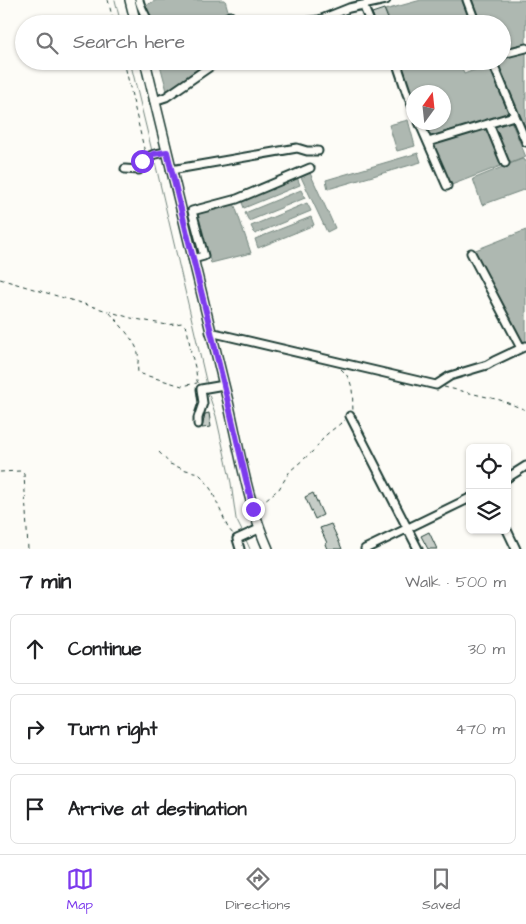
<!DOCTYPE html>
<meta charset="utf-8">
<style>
body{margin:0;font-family:"Architects Daughter",sans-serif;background:#f6f6f6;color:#202124}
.controls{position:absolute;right:15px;bottom:15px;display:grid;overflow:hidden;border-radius:8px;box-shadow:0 1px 4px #0004}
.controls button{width:45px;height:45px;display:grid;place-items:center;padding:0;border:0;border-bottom:1px solid #e0e0e0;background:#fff;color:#202124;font:25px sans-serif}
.compass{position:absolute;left:406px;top:85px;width:45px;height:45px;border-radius:50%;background:#fff;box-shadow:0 1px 4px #0004;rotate:15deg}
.stop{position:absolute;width:15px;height:15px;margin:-11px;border:4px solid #7c3aed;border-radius:50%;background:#fff}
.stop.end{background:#7c3aed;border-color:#fff;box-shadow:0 1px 5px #0008}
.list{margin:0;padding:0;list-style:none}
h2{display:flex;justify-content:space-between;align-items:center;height:65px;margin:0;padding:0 20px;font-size:21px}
h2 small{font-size:16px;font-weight:400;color:#757577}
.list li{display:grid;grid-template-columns:32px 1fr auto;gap:15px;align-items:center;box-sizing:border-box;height:70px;margin:0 10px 10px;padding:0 10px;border:1px solid #e0e0e0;border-radius:8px}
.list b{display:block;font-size:19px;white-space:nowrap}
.list em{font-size:16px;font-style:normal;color:#757577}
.icon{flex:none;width:28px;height:28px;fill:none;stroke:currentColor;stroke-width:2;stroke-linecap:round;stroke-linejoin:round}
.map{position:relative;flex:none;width:526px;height:549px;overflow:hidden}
.search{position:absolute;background:#fff;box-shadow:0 1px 4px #0004;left:15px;right:15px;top:15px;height:55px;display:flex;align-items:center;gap:12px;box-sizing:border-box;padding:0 18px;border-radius:28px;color:#757577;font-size:19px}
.sheet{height:305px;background:#fff}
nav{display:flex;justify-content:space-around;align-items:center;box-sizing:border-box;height:70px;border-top:1px solid #e0e0e0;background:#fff;font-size:14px;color:#757577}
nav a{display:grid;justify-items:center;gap:2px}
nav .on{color:#7c3aed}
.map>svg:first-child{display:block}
</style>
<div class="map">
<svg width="526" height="549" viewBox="0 0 526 549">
<rect width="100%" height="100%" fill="#fdfcf7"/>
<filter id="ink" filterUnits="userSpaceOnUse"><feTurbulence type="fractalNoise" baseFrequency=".02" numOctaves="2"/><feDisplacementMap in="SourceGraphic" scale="10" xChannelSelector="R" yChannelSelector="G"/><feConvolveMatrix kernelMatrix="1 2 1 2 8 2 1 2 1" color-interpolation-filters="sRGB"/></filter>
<g filter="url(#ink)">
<path fill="#aeb8b1" stroke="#75877f" d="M157 0H225L229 14 207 24H152L146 5Z
M421 0H462L470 18 454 24H391L385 10Z
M469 0H526V45L502 51V24H479Z
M526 52V137L496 61H502V57Z
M159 61H201L203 68 178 86 167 91Z
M398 61H460L464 74 485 66 492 68 509 111 507 116 429 140 422 123 444 122V92H414L413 98 411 92 408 91Z
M510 119 526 157 508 164 493 129 495 124Z
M408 120 415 146 397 151 389 125Z
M486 126 503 165 449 186 432 143Z
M418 153 421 162 328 189 326 180Z
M522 159 526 161V189L482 205 473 179Z
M310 173 335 228 327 232 301 177Z
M297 177 300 185 244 208 241 200Z
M301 190 305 198 249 221 245 213Z
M234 203 251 253 211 263 195 215Z
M307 203 311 211 255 234 251 226Z
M311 217 314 225 258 248 255 239Z
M526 230V342L523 343 473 251Z"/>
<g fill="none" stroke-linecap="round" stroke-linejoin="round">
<path stroke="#75877f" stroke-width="1" d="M115 0 121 24
M130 61 152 151
M155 162 207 385
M209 395 216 416 231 483 236 519 243 533
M246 540 250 549"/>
</g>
<path fill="#c6cdc7" stroke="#1f3d34" d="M384 9 390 24H376L372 13Z
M209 413 211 427 202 428 205 414Z
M313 493 323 515 315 519 305 497Z
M331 524 337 537 342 549H327L325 544 327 543 320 528Z
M429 532 437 549H428L421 536Z"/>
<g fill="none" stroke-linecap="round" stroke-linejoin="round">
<defs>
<path id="minor" d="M139 0C141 9 146 15 149 24
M467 0 476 24
M363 5 371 24
M213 24 230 16
M288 24 319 20 349 8 386 0
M461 24 474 19
M502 54 526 48
M396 61 407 94 414 109
M492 61 526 142
M154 101 166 97 218 61
M419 122 447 186
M489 124 505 163
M428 142 514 116
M125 169 139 170C145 155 152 154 167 152
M171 170 297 148 307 151H318
M471 253 521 348
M193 259 204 256 192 211 237 199 310 168
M210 332 436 385 450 376 487 365 494 361 526 346
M350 416 418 549
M198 424V418L203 403 201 389 224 385
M507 478 526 466
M507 530 516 549
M240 549 237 539 259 529
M365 549 470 498"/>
<path id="major" d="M130 0 136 24
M145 61C171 169 197 277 224 385 238 439 245 497 268 549"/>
</defs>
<use href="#minor" stroke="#1f3d34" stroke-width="11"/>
<use href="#major" stroke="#1f3d34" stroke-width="12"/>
<path stroke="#1f3d34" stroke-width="1" stroke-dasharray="4 4" stroke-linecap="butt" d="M108 0 114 24
M124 61 145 153
M0 279 131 318 167 325 182 323 187 328 191 352 196 371 197 381 199 384
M110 313C117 321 137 343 138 353 139 359 137 366 138 373L182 386 197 383
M341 369C355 381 352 395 353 412
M444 387 500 400 526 410
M159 452 170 464 186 470 198 473 204 479 212 491 228 528 234 535
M0 472 20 471 24 474 28 549
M260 504 279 489 290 471 312 452 327 434 345 420"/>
<use href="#minor" stroke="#fdfcf7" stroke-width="7"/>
<use href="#major" stroke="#fdfcf7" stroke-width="9"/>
</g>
</g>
<g fill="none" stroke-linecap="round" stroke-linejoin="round" filter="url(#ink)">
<path stroke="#7c3aed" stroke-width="6" d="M142 161 153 154 167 152 224 385 253 509"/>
</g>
</svg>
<div class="controls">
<button><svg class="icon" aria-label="locate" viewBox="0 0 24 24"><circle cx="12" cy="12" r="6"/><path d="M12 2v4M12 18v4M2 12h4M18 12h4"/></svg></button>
<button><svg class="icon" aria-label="layers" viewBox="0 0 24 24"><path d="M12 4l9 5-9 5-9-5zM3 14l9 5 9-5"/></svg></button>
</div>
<svg class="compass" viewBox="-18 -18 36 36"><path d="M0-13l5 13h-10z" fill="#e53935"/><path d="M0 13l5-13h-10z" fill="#757577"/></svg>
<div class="stop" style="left:142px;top:161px"></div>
<div class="stop end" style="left:253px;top:509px"></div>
<div class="search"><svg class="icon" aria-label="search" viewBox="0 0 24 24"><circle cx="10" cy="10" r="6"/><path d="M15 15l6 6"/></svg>Search here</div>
</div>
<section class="sheet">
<h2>7 min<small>Walk · 500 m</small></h2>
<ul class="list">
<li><svg class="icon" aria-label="ahead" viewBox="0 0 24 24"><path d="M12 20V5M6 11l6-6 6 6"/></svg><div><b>Continue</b></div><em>30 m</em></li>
<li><svg class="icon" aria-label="right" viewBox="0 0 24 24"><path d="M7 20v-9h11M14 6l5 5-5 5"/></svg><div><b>Turn right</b></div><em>470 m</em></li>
<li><svg class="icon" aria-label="arrive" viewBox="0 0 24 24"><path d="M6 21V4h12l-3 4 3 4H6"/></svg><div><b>Arrive at destination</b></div></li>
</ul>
</section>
<nav>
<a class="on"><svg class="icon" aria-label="map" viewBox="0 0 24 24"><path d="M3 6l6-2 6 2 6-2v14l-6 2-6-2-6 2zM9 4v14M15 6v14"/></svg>Map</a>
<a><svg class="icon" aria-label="directions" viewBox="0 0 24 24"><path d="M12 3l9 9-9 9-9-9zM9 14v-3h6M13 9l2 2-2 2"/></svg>Directions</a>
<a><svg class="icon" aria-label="saved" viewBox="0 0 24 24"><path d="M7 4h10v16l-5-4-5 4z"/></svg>Saved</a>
</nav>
